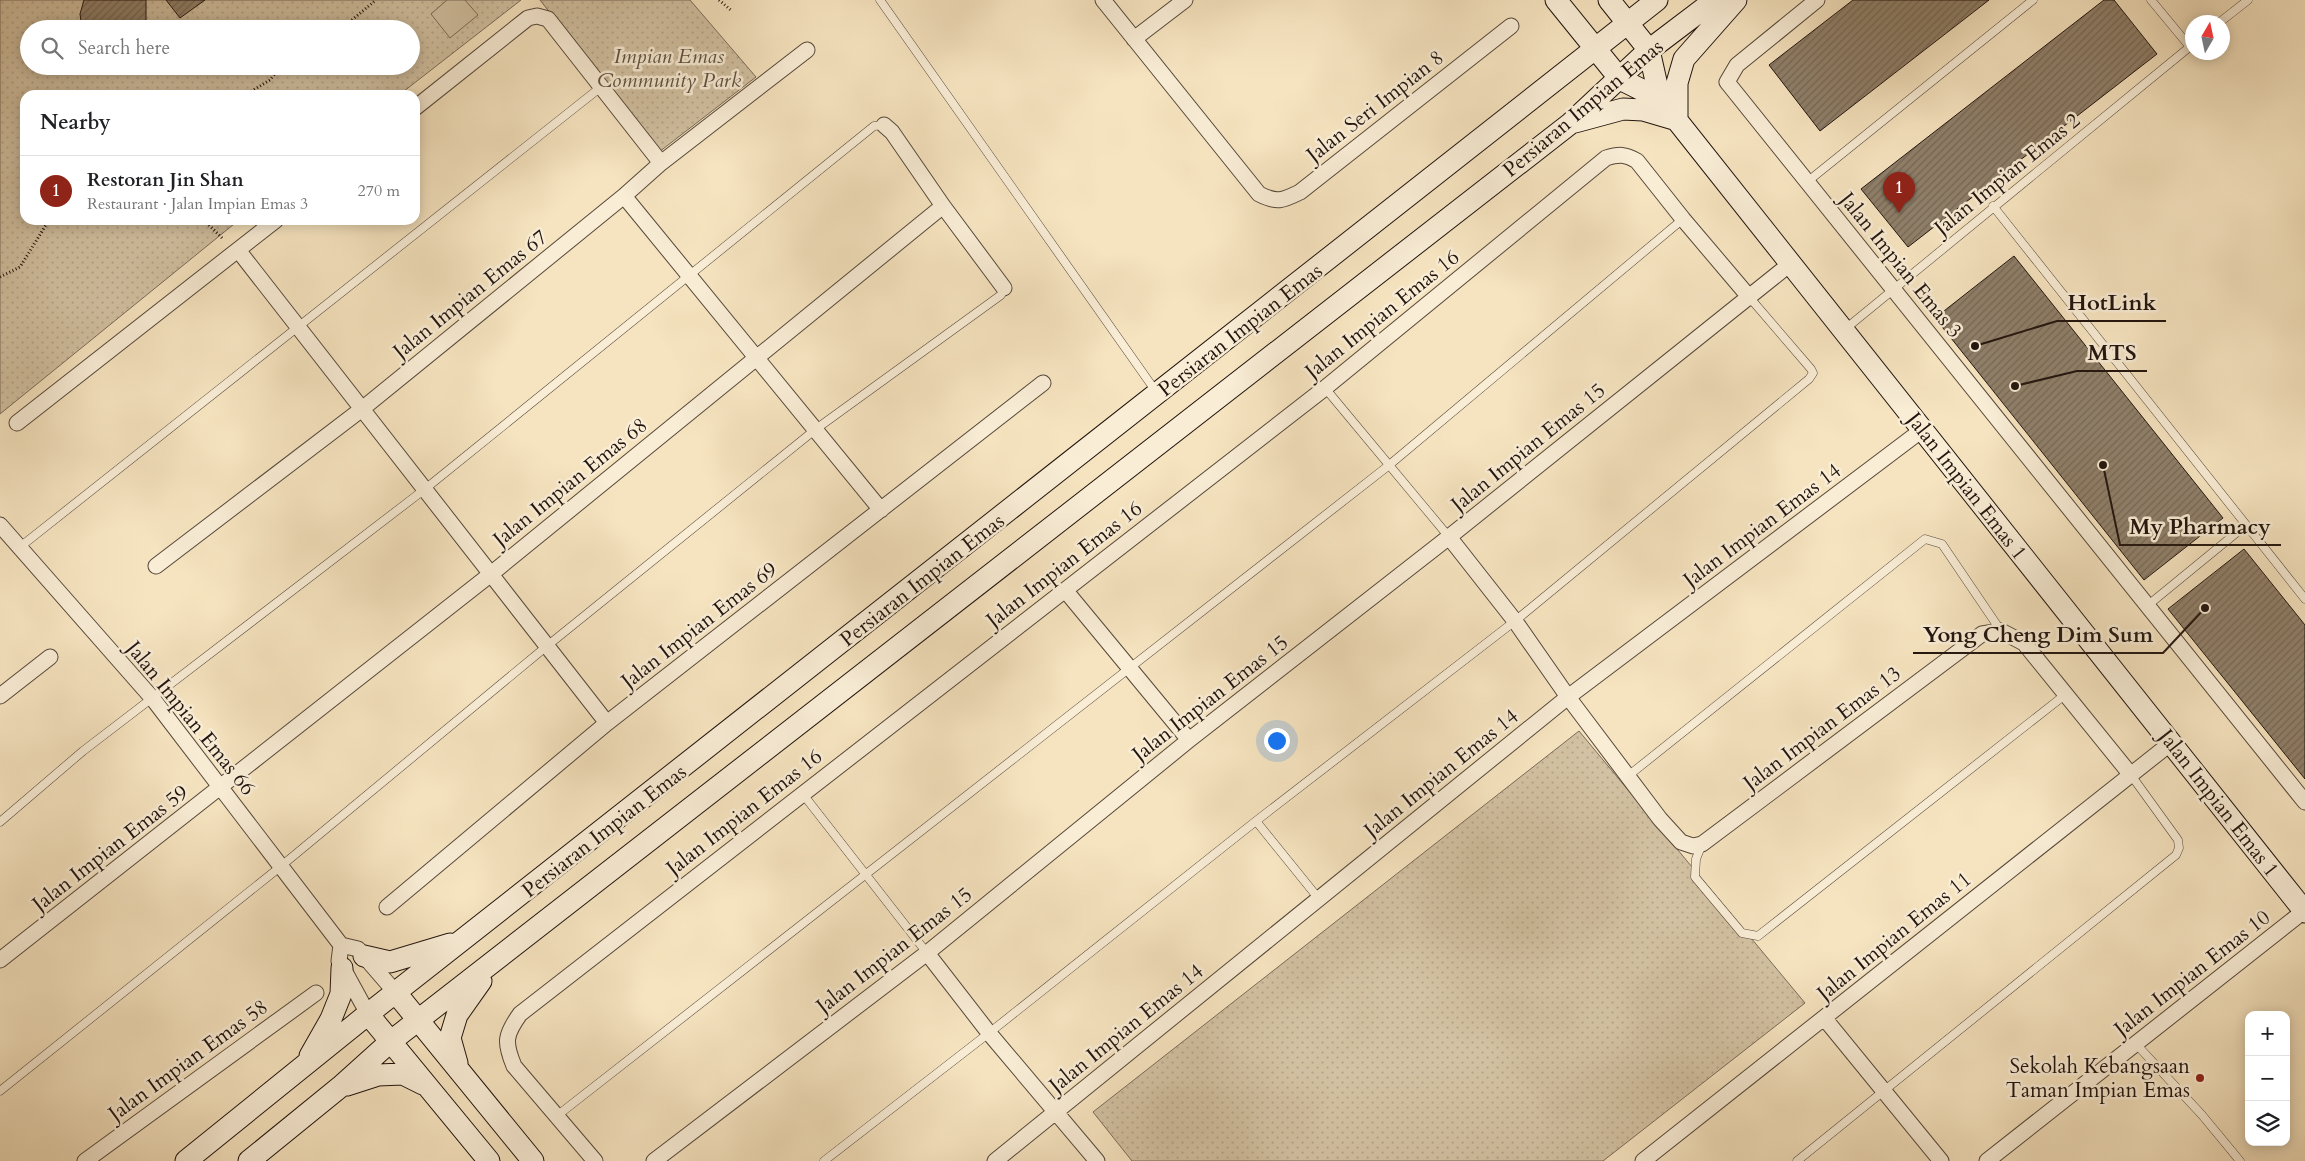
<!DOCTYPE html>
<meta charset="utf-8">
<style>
body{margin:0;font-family:Cardo,serif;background:#f2f2f2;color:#202124}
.controls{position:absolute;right:15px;bottom:15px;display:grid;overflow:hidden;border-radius:10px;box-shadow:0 2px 12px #0003}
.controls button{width:45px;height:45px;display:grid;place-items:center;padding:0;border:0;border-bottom:1px solid #e0e0e0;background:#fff;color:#202124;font:25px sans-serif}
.compass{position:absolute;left:2185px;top:15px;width:45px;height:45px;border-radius:50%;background:#fff;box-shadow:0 2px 12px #0003;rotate:9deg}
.you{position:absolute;left:1276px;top:740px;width:18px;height:18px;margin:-12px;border:4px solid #fff;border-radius:50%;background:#1a73e8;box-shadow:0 0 0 8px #1a73e833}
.badge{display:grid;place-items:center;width:32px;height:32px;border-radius:50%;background:#8f2418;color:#fff;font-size:16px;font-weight:700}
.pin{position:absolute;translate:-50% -41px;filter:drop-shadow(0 1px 2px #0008)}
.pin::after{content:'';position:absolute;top:26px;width:18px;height:15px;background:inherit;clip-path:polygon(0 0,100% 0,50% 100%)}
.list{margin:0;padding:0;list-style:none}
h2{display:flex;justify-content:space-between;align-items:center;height:65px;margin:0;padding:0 20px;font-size:21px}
h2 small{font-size:16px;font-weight:400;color:#757577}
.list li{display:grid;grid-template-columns:32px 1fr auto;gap:15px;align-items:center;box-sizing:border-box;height:70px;padding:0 20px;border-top:1px solid #e0e0e0}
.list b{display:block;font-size:19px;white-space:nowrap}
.list p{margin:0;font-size:16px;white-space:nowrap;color:#757577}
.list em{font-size:16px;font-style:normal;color:#757577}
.icon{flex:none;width:28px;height:28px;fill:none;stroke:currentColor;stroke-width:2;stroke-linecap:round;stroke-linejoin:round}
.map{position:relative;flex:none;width:2305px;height:1161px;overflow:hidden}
.search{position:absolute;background:#fff;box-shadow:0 2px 12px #0003;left:20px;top:20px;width:400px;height:55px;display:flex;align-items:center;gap:12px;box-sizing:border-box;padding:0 18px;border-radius:28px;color:#757577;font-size:19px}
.panel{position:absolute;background:#fff;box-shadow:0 2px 12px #0003;left:20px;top:90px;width:400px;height:135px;border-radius:15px}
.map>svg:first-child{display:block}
</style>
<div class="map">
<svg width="2305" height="1161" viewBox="0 0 2305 1161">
<defs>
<pattern id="grass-dots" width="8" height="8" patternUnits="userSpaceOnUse" patternTransform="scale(1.25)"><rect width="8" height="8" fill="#d2c1a2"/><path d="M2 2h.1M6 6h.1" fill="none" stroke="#b4a58a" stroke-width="1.8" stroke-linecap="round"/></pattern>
<pattern id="building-hatch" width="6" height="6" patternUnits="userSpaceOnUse" patternTransform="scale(1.25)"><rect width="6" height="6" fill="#90806b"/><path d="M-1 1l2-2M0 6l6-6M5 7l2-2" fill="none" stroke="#756856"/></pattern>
</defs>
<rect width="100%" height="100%" fill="#f6e4c0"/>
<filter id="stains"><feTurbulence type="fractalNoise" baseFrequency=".004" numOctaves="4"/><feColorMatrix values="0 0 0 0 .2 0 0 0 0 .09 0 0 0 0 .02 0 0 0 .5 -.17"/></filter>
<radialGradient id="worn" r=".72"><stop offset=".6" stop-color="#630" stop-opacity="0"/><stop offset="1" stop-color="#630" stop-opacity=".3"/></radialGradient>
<path fill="url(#grass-dots)" stroke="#7a6a58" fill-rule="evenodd" d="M0 0H521L399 95H25V220H239L0 414ZM29 29H411V66H29Z
M540 0H690L756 77 659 152Z
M1579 731 1805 1003 1603 1161H1132L1093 1112Z"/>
<path fill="#d2c1a2" stroke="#7a6a58" d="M447 0H465L478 15 450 38 431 14Z"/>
<path fill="url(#building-hatch)" stroke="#21140e" d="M84 0H146V29H82L80 14Z
M166 0H205L180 18Z
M1853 0H1989L1820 131 1769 65Z
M2104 0H2114L2157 54 1908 247 1861 189Z
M2014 256 2223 518 2144 580 1935 318Z
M2244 549 2305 625V779L2168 609Z"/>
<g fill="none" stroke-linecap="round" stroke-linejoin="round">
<defs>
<path id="lane" d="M880 0 1157 393
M2151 0 2190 47
M2220 22 2248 0
M1807 182 2033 0
M1993 206 2305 599
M1844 330 2192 45
M1325 388 1449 537
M20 547 601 87
M2147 606 2246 525
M1628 776 1925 539 1942 544 2001 631
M802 793 927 953
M1256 821 1319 899
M0 822 83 751 425 489 874 126 884 125
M1702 844 1696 859 1695 877 1742 933 1758 936 2066 694
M2136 1044 2202 1115 2240 1161
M0 1091 280 867 547 646 816 429 1001 295 1004 288
M558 1115 1388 466 1683 219
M824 1161 989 1033 1256 821 1515 621 1809 379 1813 373 1811 369 1750 298
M1797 1161 2176 855 2179 848 2178 840 2131 775"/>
<path id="street" d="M1103 0 1259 194C1277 203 1282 201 1300 192L1511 26
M1817 0 1737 65 1727 82 2305 802
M1134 39 1185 0
M415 108 528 18 537 16 548 19 661 163
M884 125 892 132 943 206 1004 288
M624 196 881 510
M238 250 607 723
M17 423 276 220
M0 525 153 699 341 945 358 949 396 993
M1449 537 1515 621 1568 697 1660 819 1681 842 1693 846 1702 844 1982 634 2001 631 2024 643 2131 775
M156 566 362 409 624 196 661 163 807 50
M1065 590 1189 740
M0 696 50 657
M387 907 607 723 1043 383
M341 945 339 961 368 1014
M927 953 989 1033 1097 1161
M0 960 491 574 943 206
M1825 1019 1941 1161
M85 1161 316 993
M595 1161 514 1066C504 1042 505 1035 520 1014L1325 388 1606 158C1619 154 1625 154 1637 161L1683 219 1750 298
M654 1161 927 953 1189 740 1449 537 1790 264
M995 1161 1568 697 1922 430
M1643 1161 2171 743
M1987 1161 2304 911"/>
<path id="secondary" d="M1556 0 1620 79 1660 99
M1609 0 1649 50 1660 99 2305 912
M1677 120V83L1684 59 1736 0
M1575 122 1623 109 1643 110 1677 120
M364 956 390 962 450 944
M396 993 533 1161
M368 1014 489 1161
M310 1056 331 1019 341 994 342 968
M457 1063 450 1038 457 1015 481 981
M347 1085 378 1075 403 1074 423 1084
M186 1161 368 1014 1657 0
M249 1161 340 1087 390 1042 1571 123 1649 50 1715 0"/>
</defs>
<use href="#lane" stroke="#56483a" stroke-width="9"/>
<use href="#street" stroke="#56483a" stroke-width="17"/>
<use href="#secondary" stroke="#21140e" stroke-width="23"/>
<path stroke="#21140e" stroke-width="3" stroke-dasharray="1 2.5" stroke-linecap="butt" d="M719 0 732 11
M341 29 376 0
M245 95 270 80 281 66
M204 220 223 239
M0 277 20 267 49 220"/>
<use href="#lane" stroke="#f9edd6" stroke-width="8"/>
<use href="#street" stroke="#f9edd6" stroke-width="15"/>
<use href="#secondary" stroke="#f9edd6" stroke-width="21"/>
</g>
<circle fill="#8f2418" stroke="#f9edd6" stroke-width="2" cx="2200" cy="1078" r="5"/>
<g text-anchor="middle" stroke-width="5" stroke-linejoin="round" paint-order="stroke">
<g font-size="21" font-style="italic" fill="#5f5142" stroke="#f9edd6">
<text x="669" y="63">Impian Emas<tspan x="669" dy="24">Community Park</tspan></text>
</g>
<g font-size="21" fill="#21140e" stroke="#f9edd6">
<text transform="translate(1375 106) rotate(-38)" y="7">Jalan Seri Impian 8</text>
<text transform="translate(1583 108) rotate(-40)" y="7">Persiaran Impian Emas</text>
<text transform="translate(2007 174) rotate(-39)" y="7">Jalan Impian Emas 2</text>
<text transform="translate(1901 265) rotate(51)" y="7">Jalan Impian Emas 3</text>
<text transform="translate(470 294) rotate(-39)" y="7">Jalan Impian Emas 67</text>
<text transform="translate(1382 314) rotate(-39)" y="7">Jalan Impian Emas 16</text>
<text transform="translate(1240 330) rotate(-38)" y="7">Persiaran Impian Emas</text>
<text transform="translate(1528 447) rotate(-39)" y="7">Jalan Impian Emas 15</text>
<text transform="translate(570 482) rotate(-39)" y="7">Jalan Impian Emas 68</text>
<text transform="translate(1967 486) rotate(52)" y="7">Jalan Impian Emas 1</text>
<text transform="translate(1762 525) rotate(-37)" y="7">Jalan Impian Emas 14</text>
<text transform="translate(1064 564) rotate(-38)" y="7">Jalan Impian Emas 16</text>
<text transform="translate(922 580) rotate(-38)" y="7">Persiaran Impian Emas</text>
<text transform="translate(699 625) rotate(-38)" y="7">Jalan Impian Emas 69</text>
<text transform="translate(1210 698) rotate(-38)" y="7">Jalan Impian Emas 15</text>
<text transform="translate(191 718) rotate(51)" y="7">Jalan Impian Emas 66</text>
<text transform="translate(1822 728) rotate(-37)" y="7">Jalan Impian Emas 13</text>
<text transform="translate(1441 773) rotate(-39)" y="7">Jalan Impian Emas 14</text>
<text transform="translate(2219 803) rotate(52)" y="7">Jalan Impian Emas 1</text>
<text transform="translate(744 812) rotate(-38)" y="7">Jalan Impian Emas 16</text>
<text transform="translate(604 831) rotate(-38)" y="7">Persiaran Impian Emas</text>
<text transform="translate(110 848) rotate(-38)" y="7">Jalan Impian Emas 59</text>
<text transform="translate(1894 936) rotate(-39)" y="7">Jalan Impian Emas 11</text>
<text transform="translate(894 950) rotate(-38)" y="7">Jalan Impian Emas 15</text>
<text transform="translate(2192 973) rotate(-38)" y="7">Jalan Impian Emas 10</text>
<text transform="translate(1126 1028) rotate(-39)" y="7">Jalan Impian Emas 14</text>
<text transform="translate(188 1060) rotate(-36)" y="7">Jalan Impian Emas 58</text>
</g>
<g font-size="21" fill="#21140e" stroke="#f9edd6" text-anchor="end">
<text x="2190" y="1073">Sekolah Kebangsaan<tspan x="2190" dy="24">Taman Impian Emas</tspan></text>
</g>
</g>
<path fill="none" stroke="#21140e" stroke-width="2" d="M1975 346L2057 321H2166M2015 386L2077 371H2147M2103 465L2120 545H2281M2205 608L2163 653H1913"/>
<g fill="#21140e" stroke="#f9edd6" stroke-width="2">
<circle cx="1975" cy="346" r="5"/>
<circle cx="2015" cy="386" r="5"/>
<circle cx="2103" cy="465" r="5"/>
<circle cx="2205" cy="608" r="5"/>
</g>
<g font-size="22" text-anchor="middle" font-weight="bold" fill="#21140e" stroke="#f9edd6" stroke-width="5" stroke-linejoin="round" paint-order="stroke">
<text x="2112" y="310">HotLink</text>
<text x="2112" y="360">MTS</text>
<text x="2200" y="534">My Pharmacy</text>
<text x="2038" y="642">Yong Cheng Dim Sum</text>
</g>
<rect width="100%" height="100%" filter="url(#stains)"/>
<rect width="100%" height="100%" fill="url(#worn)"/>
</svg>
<div class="controls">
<button>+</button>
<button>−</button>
<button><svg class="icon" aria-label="layers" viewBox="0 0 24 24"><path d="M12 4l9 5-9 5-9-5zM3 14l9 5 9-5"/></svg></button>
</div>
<svg class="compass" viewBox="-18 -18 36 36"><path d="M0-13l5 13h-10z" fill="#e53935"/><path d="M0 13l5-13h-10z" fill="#757577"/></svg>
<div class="you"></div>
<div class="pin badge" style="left:1899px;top:213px">1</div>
<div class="search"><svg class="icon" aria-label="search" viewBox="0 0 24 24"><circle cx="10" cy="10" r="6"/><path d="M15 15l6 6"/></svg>Search here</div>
<section class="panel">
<h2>Nearby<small></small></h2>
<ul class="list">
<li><span class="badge">1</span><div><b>Restoran Jin Shan</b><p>Restaurant · Jalan Impian Emas 3</p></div><em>270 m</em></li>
</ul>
</section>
</div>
